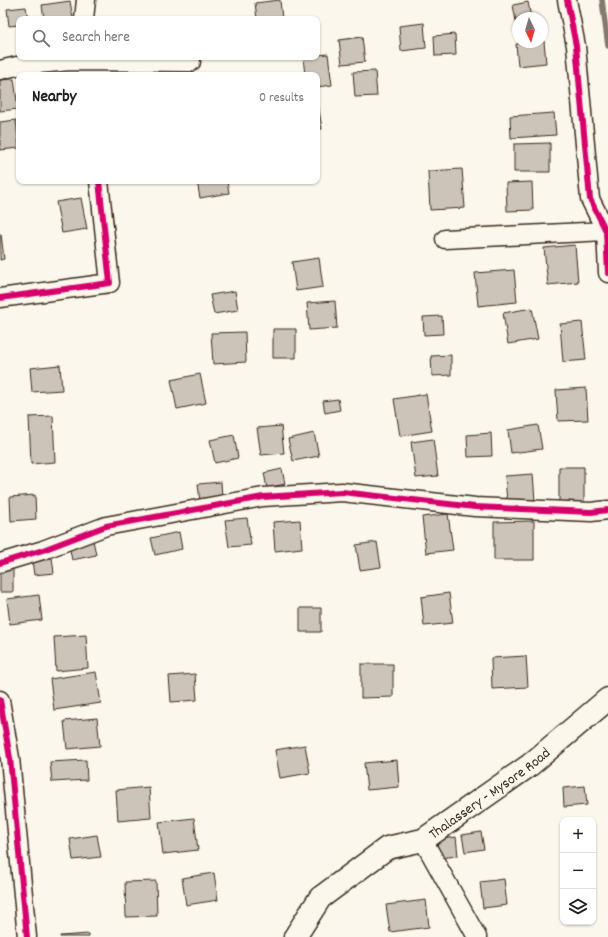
<!DOCTYPE html>
<meta charset="utf-8">
<style>
body{margin:0;font-family:Dekko,sans-serif;background:#f6f6f6;color:#222}
.controls{position:absolute;right:12px;bottom:12px;display:grid;overflow:hidden;border-radius:8px;box-shadow:0 1px 3px #0004}
.controls button{width:36px;height:36px;display:grid;place-items:center;padding:0;border:0;border-bottom:1px solid #e0e0e0;background:#fff;color:#222;font:20px sans-serif}
.compass{position:absolute;left:512px;top:12px;width:36px;height:36px;border-radius:50%;background:#fff;box-shadow:0 1px 3px #0004;rotate:175deg}
.list{margin:0;padding:0;list-style:none}
h2{display:flex;justify-content:space-between;align-items:center;height:52px;margin:0;padding:0 16px;font-size:17px}
h2 small{font-size:13px;font-weight:400;color:#767676}
.icon{flex:none;width:22px;height:22px;fill:none;stroke:currentColor;stroke-width:2;stroke-linecap:round;stroke-linejoin:round}
.map{position:relative;flex:none;width:608px;height:937px;overflow:hidden}
.search{position:absolute;background:#fff;box-shadow:0 1px 3px #0004;left:16px;top:16px;width:304px;height:44px;display:flex;align-items:center;gap:10px;box-sizing:border-box;padding:0 14px;border-radius:8px;color:#767676;font-size:15px}
.panel{position:absolute;background:#fff;box-shadow:0 1px 3px #0004;left:16px;top:72px;width:304px;height:112px;border-radius:8px}
.map>svg:first-child{display:block}
</style>
<div class="map">
<svg width="608" height="937" viewBox="0 0 608 937">
<rect width="100%" height="100%" fill="#fbf7ec"/>
<filter id="ink" filterUnits="userSpaceOnUse"><feTurbulence type="fractalNoise" baseFrequency=".025" numOctaves="2"/><feDisplacementMap in="SourceGraphic" scale="8" xChannelSelector="R" yChannelSelector="G"/><feConvolveMatrix kernelMatrix="1 2 1 2 8 2 1 2 1" color-interpolation-filters="sRGB"/></filter>
<g filter="url(#ink)">
<g fill="none" stroke-linecap="round" stroke-linejoin="round">
<path stroke="#85796d" stroke-width="5.5" d="M602 0 608 46"/>
</g>
<path fill="#ccc4b9" stroke="#3b2a1e" d="M280 0 282 19H257L255 3Z
M70 1 73 19H44L42 5Z
M528 2 531 18H518L517 27 513 5Z
M26 7 28 19H19V25L9 26 7 9Z
M424 23 426 48 401 51 399 26Z
M455 34 456 55 435 56 434 36Z
M362 37 365 62 342 64 339 40Z
M542 41H544L546 63 518 66 516 44Z
M328 54 332 85 317 87V75H305L303 57H317V55Z
M375 71 377 96 355 97 353 72Z
M14 79 18 109 0 111V80Z
M317 103H318L322 129 317 130Z
M554 113 556 135 511 138 510 116Z
M16 120 19 148 0 150V122Z
M550 143V172H514V144Z
M462 169 465 208 430 210 428 171Z
M197 181H227L229 193 200 198Z
M532 182 533 210 507 211 506 183Z
M81 198 87 229 62 233 56 202Z
M0 234H1L4 259 0 260Z
M575 245 578 282 548 285 544 248Z
M319 258 323 287 296 291 292 262Z
M514 270 517 302 478 306 475 273Z
M235 291 238 310 214 314 210 295Z
M335 301 337 328 309 330 307 303Z
M532 308 538 339 508 344 503 313Z
M442 316 443 334 424 335 423 317Z
M582 322 586 360 563 362 560 324Z
M273 329H296V358H273Z
M245 332 246 362 213 364 211 333Z
M451 355V375L432 376 431 356Z
M60 365 62 390 32 392 30 368Z
M200 374 206 403 177 409 171 380Z
M586 388 588 420 558 421 556 390Z
M426 394 432 431 400 436 394 399Z
M338 399 340 410 325 413 323 401Z
M53 416 55 462 31 464 29 417Z
M538 425 542 449 511 453 508 430Z
M281 426 284 453 261 455 257 428Z
M314 433 319 456 293 461 288 439Z
M491 433 492 456 468 457 467 435Z
M234 435 238 458 215 463 210 440Z
M433 439 438 476 416 478 411 442Z
M559 467H584V502H559Z
M282 469 285 484 267 488 264 473Z
M533 474 535 501 507 503 505 476Z
M221 482 222 499 200 501 198 484Z
M35 495 36 519 11 521 10 497Z
M448 514 453 550 426 553 422 517Z
M247 518 251 545 229 547 225 520Z
M300 520 302 548 275 551 273 522Z
M534 521V560H494V522Z
M179 532 182 549 155 555 151 538Z
M93 540 96 555 72 560 69 545Z
M377 542 381 567 360 570 356 545Z
M52 558 54 573 34 575 32 560Z
M0 568H13V592H0Z
M449 593 453 623 424 626 421 597Z
M39 595 42 620 10 624 7 599Z
M300 608H321V632H300Z
M86 635 88 668 56 671 54 637Z
M526 656 528 687 492 689 491 658Z
M361 664H393V697L361 698Z
M96 672 101 703 54 710 50 679Z
M195 674 197 700 171 702 169 676Z
M97 718 100 746 67 749 64 721Z
M305 745 310 773 280 778 275 750Z
M86 760 87 780 52 782 50 762Z
M397 760 399 787 367 790 364 763Z
M585 786 587 805 564 807 563 788Z
M149 787 151 818 118 821 116 790Z
M194 818 198 850 163 854 159 822Z
M481 832 484 849 465 852 462 835Z
M97 835 101 857 73 860 70 839Z
M456 837 458 856 438 858 436 840Z
M214 873 218 900 186 905 182 878Z
M504 879 507 905 483 908 480 882Z
M156 881 157 916 126 917 125 882Z
M426 900 429 927 390 932 386 905Z
M89 934V937H60V936Z"/>
<g fill="none" stroke-linecap="round" stroke-linejoin="round">
<defs>
<path id="minor" d="M567 0 576 46 590 199 606 231 608 273
M84 19 86 0
M0 70 17 66 70 61 191 62
M445 239 606 231
M0 298 110 283 99 181
M0 563 43 550 106 526 263 497 342 492 475 507 591 512 608 510
M0 700 10 758 27 937
M423 840 477 937"/>
<g id="primary">
<path id="s1" d="M295 937 320 898 387 848 423 840 530 765 608 699"/>
</g>
</defs>
<use href="#minor" stroke="#3b2a1e" stroke-width="21"/>
<use href="#primary" stroke="#3b2a1e" stroke-width="25"/>
<use href="#minor" stroke="#fbf7ec" stroke-width="18"/>
<use href="#primary" stroke="#fbf7ec" stroke-width="22"/>
<defs>
<path id="cycleway" d="M567 0 576 46 590 199 606 231 608 273
M0 298 110 283 99 181
M0 563 43 550 106 526 263 497 342 492 475 507 591 512 608 510
M0 700 10 758 27 937"/>
</defs>
<use href="#cycleway" stroke="#fbf7ec" stroke-width="8"/>
<use href="#cycleway" stroke="#d6006c" stroke-width="6"/>
</g>
</g>
<g text-anchor="middle" stroke-width="4" stroke-linejoin="round" paint-order="stroke">
<g font-size="15" fill="#3b2a1e" stroke="#fbf7ec">
<text dy="5" stroke="none"><textPath href="#s1" startOffset="248">Thalassery - Mysore Road</textPath></text>
</g>
</g>
</svg>
<div class="controls">
<button>+</button>
<button>−</button>
<button><svg class="icon" aria-label="layers" viewBox="0 0 24 24"><path d="M12 4l9 5-9 5-9-5zM3 14l9 5 9-5"/></svg></button>
</div>
<svg class="compass" viewBox="-18 -18 36 36"><path d="M0-13l5 13h-10z" fill="#e53935"/><path d="M0 13l5-13h-10z" fill="#767676"/></svg>
<div class="search"><svg class="icon" aria-label="search" viewBox="0 0 24 24"><circle cx="10" cy="10" r="6"/><path d="M15 15l6 6"/></svg>Search here</div>
<section class="panel">
<h2>Nearby<small>0 results</small></h2>
<ul class="list">
</ul>
</section>
</div>
